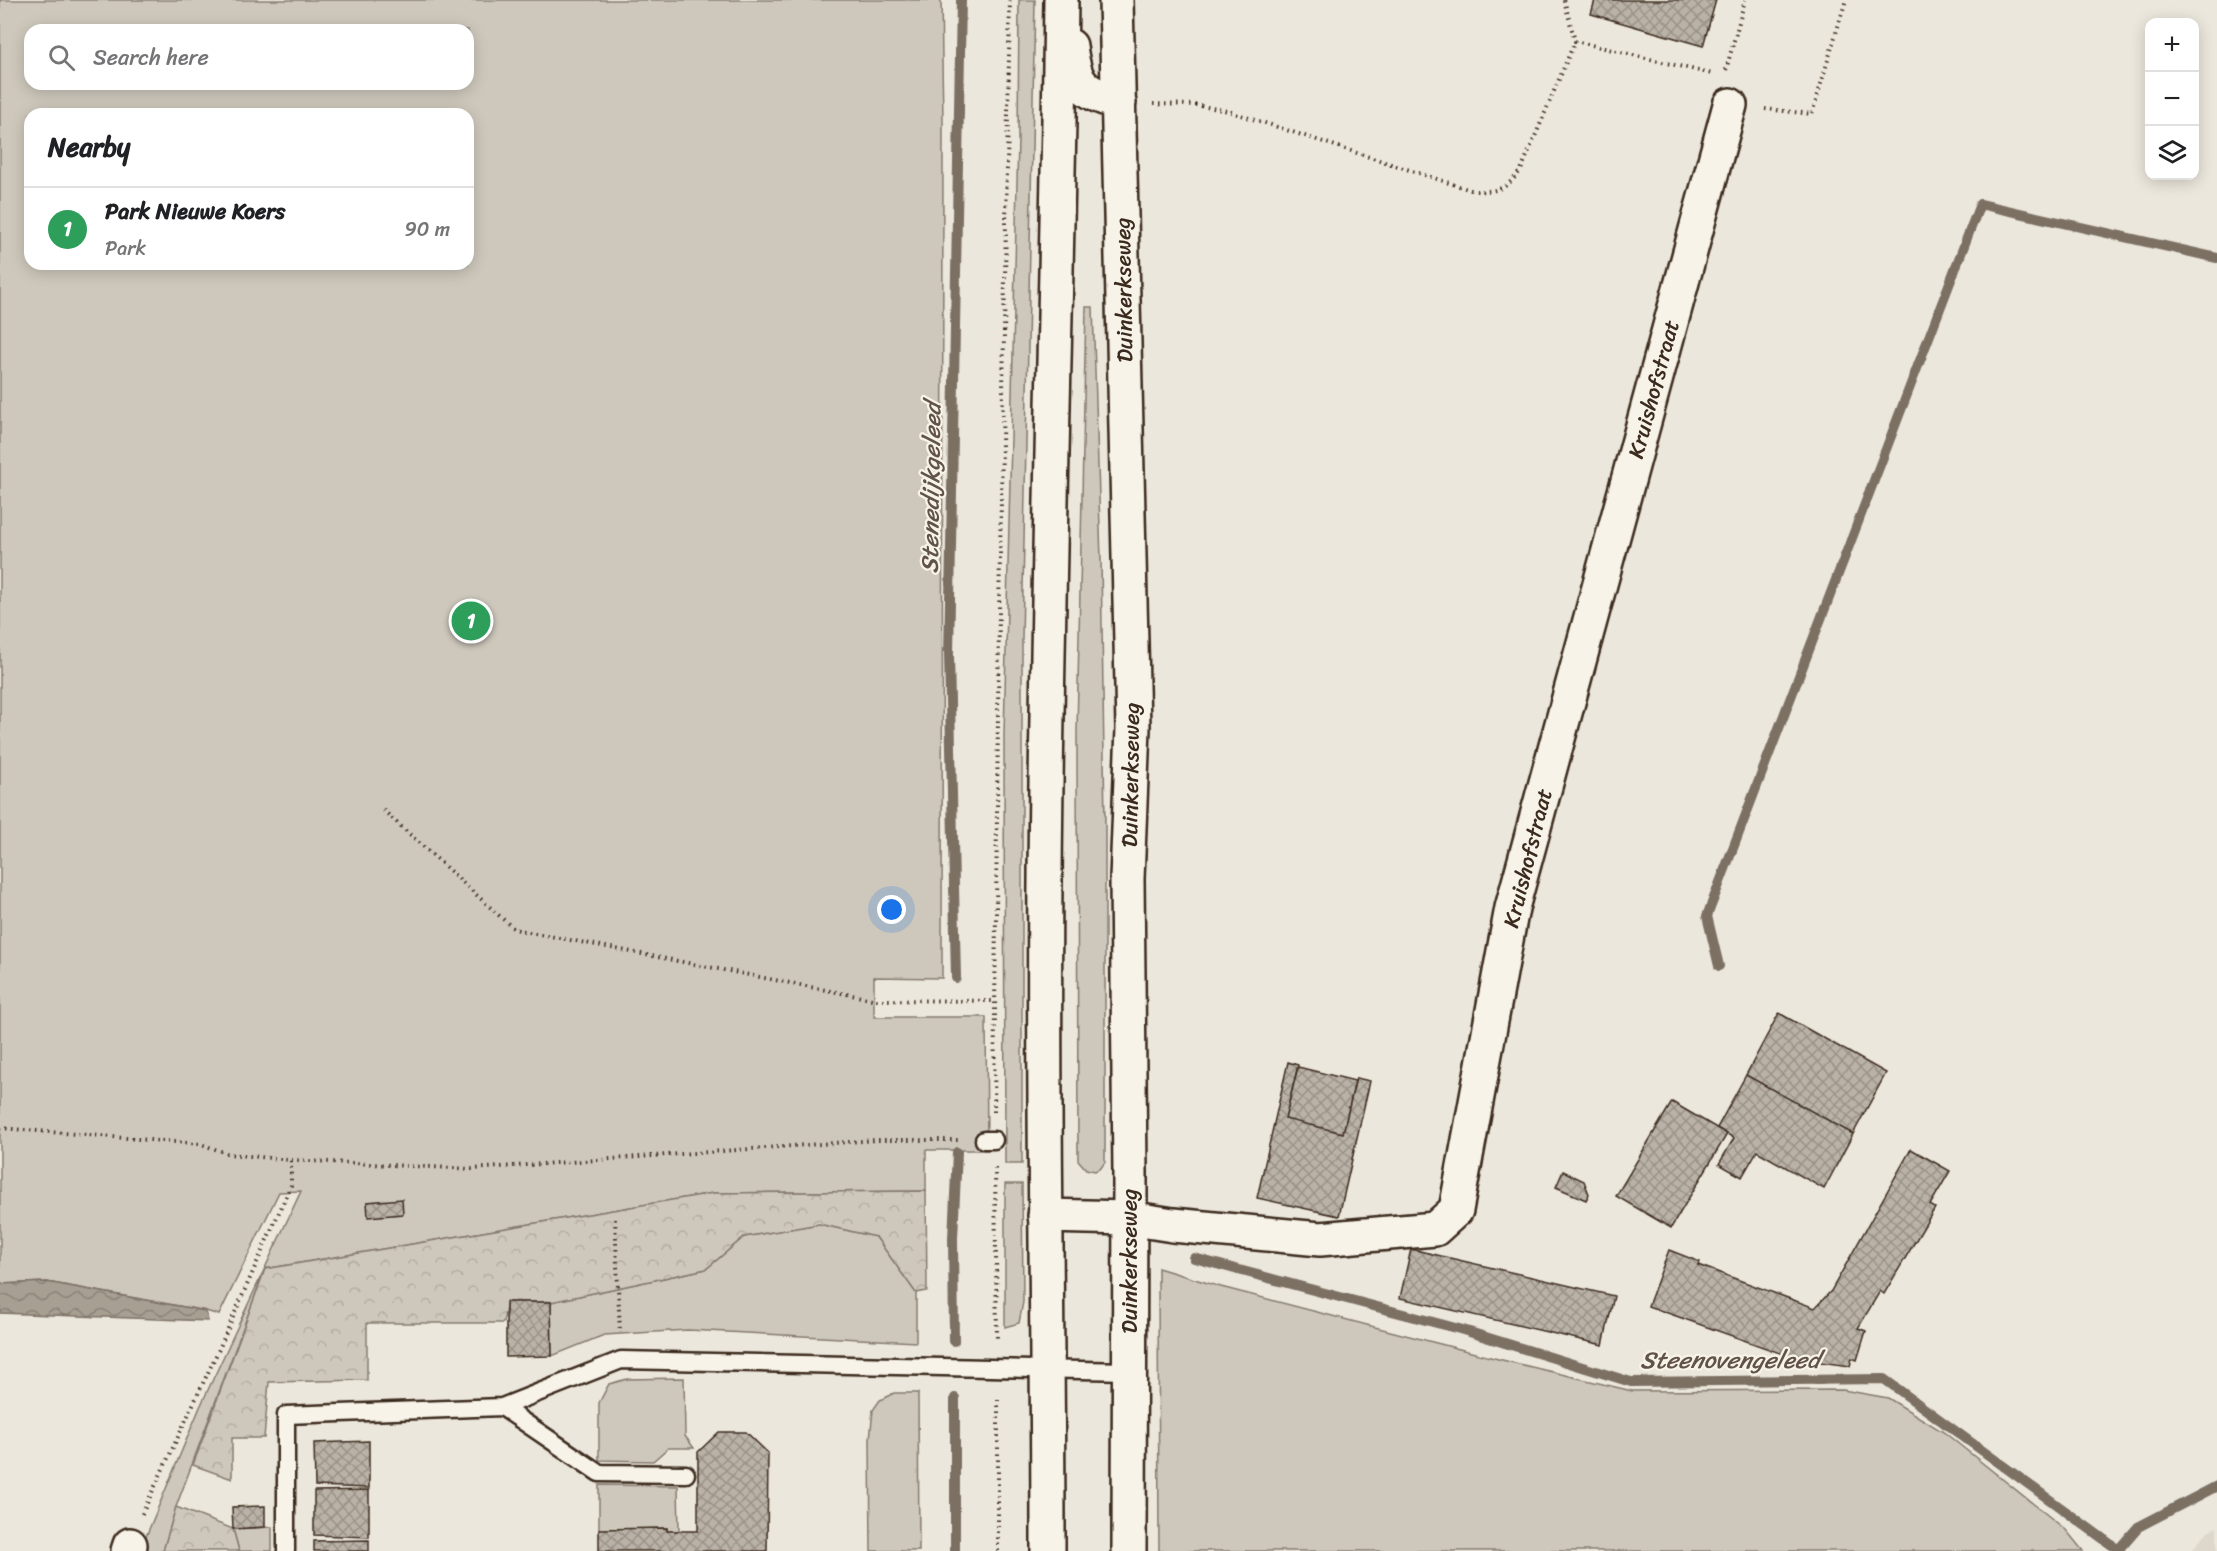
<!DOCTYPE html>
<meta charset="utf-8">
<style>
body{margin:0;font-family:Sriracha,sans-serif;background:#f6f6f6;color:#202124}
.controls{position:absolute;right:18px;top:18px;display:grid;overflow:hidden;border-radius:12px;box-shadow:0 3px 15px #0003}
.controls button{width:54px;height:54px;display:grid;place-items:center;padding:0;border:0;border-bottom:2px solid #e0e0e0;background:#fff;color:#202124;font:30px sans-serif}
.you{position:absolute;left:892px;top:910px;width:21px;height:21px;margin:-15px;border:4px solid #fff;border-radius:50%;background:#1a73e8;box-shadow:0 0 0 9px #1a73e833}
.badge{display:grid;place-items:center;width:39px;height:39px;border-radius:50%;background:#0b8043;color:#fff;font-size:20px;font-weight:700}
.pin{position:absolute;translate:-50% -50%;border:3px solid #fff;box-shadow:0 2px 6px #0006}
.list{margin:0;padding:0;list-style:none}
h2{display:flex;justify-content:space-between;align-items:center;height:78px;margin:0;padding:0 24px;font-size:26px}
h2 small{font-size:20px;font-weight:400;color:#757577}
.list li{display:grid;grid-template-columns:39px 1fr auto;gap:18px;align-items:center;box-sizing:border-box;height:84px;padding:0 24px;border-top:2px solid #e0e0e0}
.list b{display:block;font-size:22px;white-space:nowrap}
.list p{margin:0;font-size:20px;white-space:nowrap;color:#757577}
.list em{font-size:20px;font-style:normal;color:#757577}
.icon{flex:none;width:33px;height:33px;fill:none;stroke:currentColor;stroke-width:2;stroke-linecap:round;stroke-linejoin:round}
.map{position:relative;flex:none;width:2217px;height:1551px;overflow:hidden}
.search{position:absolute;background:#fff;box-shadow:0 3px 15px #0003;left:24px;top:24px;width:450px;height:66px;display:flex;align-items:center;gap:15px;box-sizing:border-box;padding:0 21px;border-radius:18px;color:#757577;font-size:22px}
.panel{position:absolute;background:#fff;box-shadow:0 3px 15px #0003;left:24px;top:108px;width:450px;height:162px;border-radius:18px}
.map>svg:first-child{display:block}
</style>
<div class="map">
<svg width="2217" height="1551" viewBox="0 0 2217 1551">
<defs>
<pattern id="forest-crowns" width="20" height="18" patternUnits="userSpaceOnUse" patternTransform="scale(1.5)"><rect width="20" height="18" fill="#cec8bc"/><path d="M2 6a3 3 0 1 1 6 0M12 15a3 3 0 1 1 6 0" fill="none" stroke="#b2aca1"/></pattern>
<pattern id="water-waves" width="16" height="10" patternUnits="userSpaceOnUse" patternTransform="scale(1.5)"><rect width="16" height="10" fill="#a89f93"/><path d="M0 5q4-4 8 0t8 0" fill="none" stroke="#8a8277"/></pattern>
<pattern id="building-cross-hatch" width="8" height="8" patternUnits="userSpaceOnUse" patternTransform="scale(1.5)"><rect width="8" height="8" fill="#bab2a7"/><path d="M0 0l8 8M0 8l8-8" fill="none" stroke="#989187"/></pattern>
</defs>
<rect width="100%" height="100%" fill="#ece7dc"/>
<filter id="ink" filterUnits="userSpaceOnUse"><feTurbulence type="fractalNoise" baseFrequency=".0167" numOctaves="2"/><feDisplacementMap in="SourceGraphic" scale="12" xChannelSelector="R" yChannelSelector="G"/><feConvolveMatrix kernelMatrix="1 2 1 2 8 2 1 2 1" color-interpolation-filters="sRGB"/></filter>
<g filter="url(#ink)">
<path fill="#ddd7cc" d="M2217 1527V1551H2191L2208 1531Z"/>
<path fill="#cec8bc" stroke="#84796d" stroke-width="1.5" fill-rule="evenodd" d="M0 0H941L943 120 942 978 874 977V1017H986L987 1150H926V1191L713 1193 265 1269 176 1507 163 1551H140L200 1407 301 1191 279 1192 219 1315 206 1311 47 1282 0 1284ZM30 30H468V84H30ZM30 114H468V264H30Z
M1019 0H1035L1022 639V1164H1005L1004 736 1018 140Z
M1086 307H1093L1101 560 1105 823V1162L1101 1168 1095 1171 1086 1169 1078 1160 1077 732Z
M1005 1184H1022L1023 1302 1019 1323 1005 1327Z
M819 1224 876 1237 916 1293V1342L688 1330 604 1335 552 1356 551 1302 706 1269 744 1237Z
M1158 1268 1221 1287 1498 1359 1632 1391 1843 1390 1888 1398 1945 1433 2066 1530 2083 1551H1159Z
M684 1378 685 1436 694 1448H668L653 1461 599 1460V1403L609 1384 627 1379Z
M894 1393H918L919 1551H871L870 1439 873 1410 880 1400Z
M599 1485 678 1486 679 1531H667V1528L599 1530Z
M272 1527V1551H239L233 1529Z"/>
<path fill="url(#forest-crowns)" stroke="#84796d" stroke-width="1.5" d="M926 1191 927 1291 916 1293 876 1237 819 1224 744 1237 706 1269 551 1302H507L503 1323H367V1380L269 1382 264 1438H232V1479L193 1465 265 1269 713 1193Z
M176 1507 233 1529 239 1551H163Z"/>
<path fill="url(#water-waves)" stroke="#7c7064" stroke-width="1.5" d="M47 1282 206 1311 208 1321 0 1313V1284Z"/>
<g fill="none" stroke-linecap="round" stroke-linejoin="round">
<path stroke="#7c7064" stroke-width="10" d="M1719 966 1707 916 1980 204 2217 258
M956 978 949 655 961 0
M1194 1258 1463 1330 1631 1382 1884 1379 2120 1551
M954 1341 953 1238 957 1152
M2118 1550 2138 1527 2217 1486
M955 1551V1398"/>
</g>
<path fill="url(#building-cross-hatch)" stroke="#3b2a1e" stroke-width="1.5" d="M1595 0H1716L1703 46 1591 14Z
M1779 1013 1886 1073 1853 1134 1746 1075Z
M1288 1062 1298 1065 1285 1119 1343 1133 1356 1078 1370 1081 1339 1216 1257 1198Z
M1298 1067 1355 1081 1343 1133 1285 1119Z
M1746 1075 1853 1134 1824 1189 1757 1151 1742 1177 1719 1164 1734 1138 1717 1128Z
M1672 1102 1727 1134 1671 1228 1616 1196Z
M1911 1149 1950 1171 1930 1205 1935 1208 1884 1294 1880 1291 1858 1328 1866 1331 1857 1360 1852 1358 1850 1366 1797 1359 1648 1306 1669 1250 1700 1262 1698 1265 1815 1308 1831 1291Z
M1563 1171 1584 1181 1589 1194 1586 1200 1556 1187Z
M402 1199 403 1214 368 1217 367 1202Z
M1411 1249 1614 1296 1603 1345 1400 1298Z
M506 1302H551L552 1356 506 1357Z
M719 1432H746L768 1453 767 1551H599V1529L667 1528V1531H698V1452Z
M369 1441V1488L315 1486 314 1443Z
M369 1490V1537L314 1535V1491Z
M265 1506V1527L233 1529 232 1507Z
M369 1540V1551H314V1541Z"/>
<g fill="none" stroke-linecap="round" stroke-linejoin="round">
<defs>
<path id="lane" d="M984 1140H994
M502 1407 599 1473 686 1474
M286 1551V1415L502 1407 621 1360 1129 1371"/>
<path id="street" d="M1045 1216 1128 1218 1173 1225 1320 1239 1435 1229 1456 1210 1512 908 1730 105
M128 1551 130 1545"/>
<path id="secondary" d="M1116 0 1133 728 1127 879 1130 1173 1129 1551
M1070 46C1075 85 1081 91 1119 103
M1048 1551C1048 1328 1043 1104 1045 881 1047 587 1057 294 1061 0"/>
</defs>
<use href="#lane" stroke="#3b2a1e" stroke-width="21"/>
<use href="#street" stroke="#3b2a1e" stroke-width="38"/>
<use href="#secondary" stroke="#3b2a1e" stroke-width="38"/>
<path stroke="#3b2a1e" stroke-width="4" stroke-dasharray="1.5 4.5" stroke-linecap="butt" d="M1564 0 1575 41 1712 74
M1726 70 1745 0
M1153 104 1196 105 1228 111 1474 191C1499 192 1506 189 1521 170L1575 41
M1765 109 1812 114 1846 0
M383 810 514 929 877 1000 995 1001
M994 1112 999 612 1010 0
M0 1128 201 1144 229 1154 291 1160 472 1169 876 1140H959
M995 1168 997 1340
M615 1219 620 1333
M142 1514 219 1349 291 1185V1160
M998 1551V1396"/>
<use href="#lane" stroke="#f7f3e8" stroke-width="16"/>
<use href="#street" stroke="#f7f3e8" stroke-width="33"/>
<use href="#secondary" stroke="#f7f3e8" stroke-width="33"/>
</g>
</g>
<g text-anchor="middle" stroke-width="4.5" stroke-linejoin="round" paint-order="stroke">
<g font-size="22" fill="#3b2a1e" stroke="#f7f3e8">
<text transform="translate(1123 290) rotate(-91)" y="8">Duinkerkseweg</text>
<text transform="translate(1653 389) rotate(-75)" y="8">Kruishofstraat</text>
<text transform="translate(1130 775) rotate(-89)" y="8">Duinkerkseweg</text>
<text transform="translate(1527 858) rotate(-76)" y="8">Kruishofstraat</text>
<text transform="translate(1129 1261) rotate(-90)" y="8">Duinkerkseweg</text>
</g>
<g font-size="24" font-style="italic" fill="#615347" stroke="#f7f3e8">
<text transform="translate(931 488) rotate(-89)" y="8">Stenedijkgeleed</text>
<text x="1730" y="1368">Steenovengeleed</text>
</g>
</g>
</svg>
<div class="controls">
<button>+</button>
<button>−</button>
<button><svg class="icon" aria-label="layers" viewBox="0 0 24 24"><path d="M12 4l9 5-9 5-9-5zM3 14l9 5 9-5"/></svg></button>
</div>
<div class="you"></div>
<div class="pin badge" style="left:471px;top:621px;background:#2e9e5b">1</div>
<div class="search"><svg class="icon" aria-label="search" viewBox="0 0 24 24"><circle cx="10" cy="10" r="6"/><path d="M15 15l6 6"/></svg>Search here</div>
<section class="panel">
<h2>Nearby<small></small></h2>
<ul class="list">
<li><span class="badge" style="background:#2e9e5b">1</span><div><b>Park Nieuwe Koers</b><p>Park</p></div><em>90 m</em></li>
</ul>
</section>
</div>
